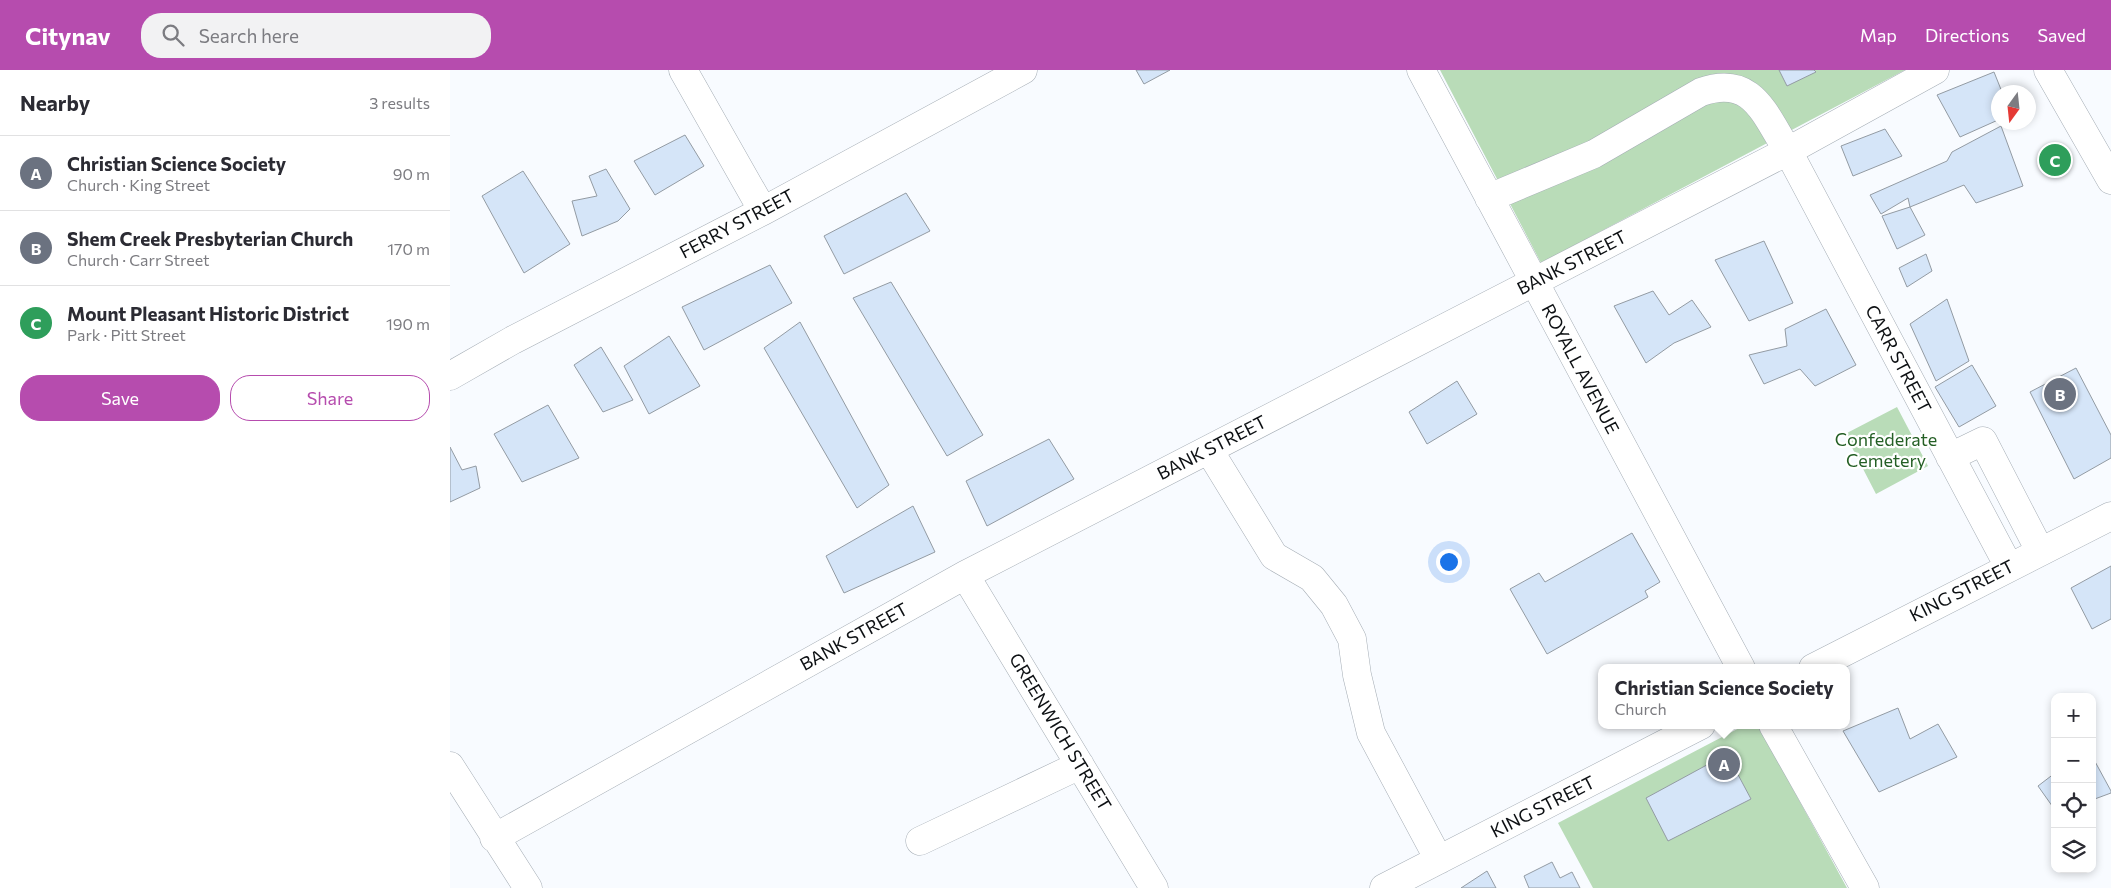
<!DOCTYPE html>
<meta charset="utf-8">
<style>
body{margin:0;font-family:Commissioner,sans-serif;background:#f2f2f3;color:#2b2b33}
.controls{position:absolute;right:15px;bottom:15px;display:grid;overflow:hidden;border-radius:10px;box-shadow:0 2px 8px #0003}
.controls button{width:45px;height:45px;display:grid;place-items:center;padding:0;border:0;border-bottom:1px solid #e1e1e2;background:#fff;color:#2b2b33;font:25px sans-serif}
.compass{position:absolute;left:1541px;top:15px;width:45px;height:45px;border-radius:50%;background:#fff;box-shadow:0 2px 8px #0003;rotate:195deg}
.you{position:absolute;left:998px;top:491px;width:18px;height:18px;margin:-12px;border:4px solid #fff;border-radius:50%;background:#1a73e8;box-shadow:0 0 0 8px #1a73e833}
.badge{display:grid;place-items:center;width:32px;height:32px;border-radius:50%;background:#b64cae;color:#fff;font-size:16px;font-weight:700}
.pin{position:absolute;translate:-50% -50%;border:2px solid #fff;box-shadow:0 1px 5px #0006}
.popup{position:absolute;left:1148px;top:594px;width:252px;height:65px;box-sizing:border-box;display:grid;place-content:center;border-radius:10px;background:#fff;filter:drop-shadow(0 1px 4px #0005);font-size:16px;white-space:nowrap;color:#7c7c81}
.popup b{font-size:19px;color:#2b2b33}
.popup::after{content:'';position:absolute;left:50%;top:100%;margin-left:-10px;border:10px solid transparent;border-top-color:#fff}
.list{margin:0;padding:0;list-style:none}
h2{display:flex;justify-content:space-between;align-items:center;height:65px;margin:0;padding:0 20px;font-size:21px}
h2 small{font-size:16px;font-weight:400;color:#7c7c81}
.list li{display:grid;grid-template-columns:32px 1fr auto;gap:15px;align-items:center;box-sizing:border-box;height:75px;padding:0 20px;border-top:1px solid #e1e1e2}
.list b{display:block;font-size:19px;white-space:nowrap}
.list p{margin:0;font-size:16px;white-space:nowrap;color:#7c7c81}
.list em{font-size:16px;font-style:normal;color:#7c7c81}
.actions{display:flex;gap:10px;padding:15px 20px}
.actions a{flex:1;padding:11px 0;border:1px solid #b64cae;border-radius:20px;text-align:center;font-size:18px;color:#b64cae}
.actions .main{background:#b64cae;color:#fff}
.icon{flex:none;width:28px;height:28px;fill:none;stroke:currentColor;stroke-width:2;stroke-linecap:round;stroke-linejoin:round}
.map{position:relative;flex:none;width:1661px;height:818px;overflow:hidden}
header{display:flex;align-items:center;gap:30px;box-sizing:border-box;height:70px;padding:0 25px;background:#b64cae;color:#fff}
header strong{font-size:24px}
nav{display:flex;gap:28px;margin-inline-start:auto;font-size:18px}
.search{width:350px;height:45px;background:#f2f2f3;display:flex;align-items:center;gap:12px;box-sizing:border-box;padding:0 18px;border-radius:20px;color:#7c7c81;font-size:19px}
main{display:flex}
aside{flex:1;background:#fff}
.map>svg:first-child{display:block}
</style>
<header>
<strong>Citynav</strong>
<div class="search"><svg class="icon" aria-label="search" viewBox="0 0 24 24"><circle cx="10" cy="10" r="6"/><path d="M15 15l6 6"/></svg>Search here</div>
<nav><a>Map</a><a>Directions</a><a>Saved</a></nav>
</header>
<main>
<aside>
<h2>Nearby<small>3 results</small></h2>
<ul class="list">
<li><span class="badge" style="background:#6b7280">A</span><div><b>Christian Science Society</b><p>Church · King Street</p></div><em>90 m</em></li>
<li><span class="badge" style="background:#6b7280">B</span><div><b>Shem Creek Presbyterian Church</b><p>Church · Carr Street</p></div><em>170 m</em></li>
<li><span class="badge" style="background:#2e9e5b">C</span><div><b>Mount Pleasant Historic District</b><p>Park · Pitt Street</p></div><em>190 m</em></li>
</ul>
<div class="actions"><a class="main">Save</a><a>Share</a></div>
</aside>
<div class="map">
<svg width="1661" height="818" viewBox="0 0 1661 818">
<rect width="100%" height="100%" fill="#f8fbff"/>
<path fill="#b9dcb8" d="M990 0H1455L1091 193Z
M1447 337 1478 396 1426 424 1395 364Z
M1295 655H1308L1397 818H1143L1108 753Z"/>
<path fill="#d5e5f8" stroke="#939ba3" d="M686 0H720L694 14Z
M1329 0H1364L1366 2 1337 16Z
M1544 2 1552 22H1548V50L1510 67 1487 25Z
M1551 56 1573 116 1526 133 1514 115 1460 137 1458 128 1431 144 1420 125 1497 91 1502 82Z
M1435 59 1452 86 1403 106 1391 76Z
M235 65 254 96 205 125 184 91Z
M156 99 180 139 168 151 132 166 122 131 147 126 139 106Z
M73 101 120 174 74 203 32 126Z
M456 123 480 161 394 204 374 166Z
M1460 137 1475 165 1447 179 1432 146Z
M1314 171 1343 233 1299 251 1265 190Z
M1476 184 1482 201 1457 217 1449 198Z
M320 195 342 233 254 280 232 237Z
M441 212 533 365 497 386 403 228Z
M1203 221 1219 245 1242 230 1261 257 1224 273 1196 293 1164 236Z
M1497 229 1519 291 1486 311 1460 254Z
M1376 239 1406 295 1365 316 1350 299 1314 314 1299 285 1337 276 1335 259Z
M350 252 439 415 407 438 314 278Z
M219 266 250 316 199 344 174 296Z
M151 277 183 330 153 342 124 295Z
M1522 295 1546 336 1509 357 1485 317Z
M1626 298 1661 365V388L1624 409 1580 322Z
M1007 311 1027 344 977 374 959 342Z
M98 335 129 388 72 412 44 364Z
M599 369 624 409 537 456 516 411Z
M0 377 12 400 26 396 30 418 0 432Z
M463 436 485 482 394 523 376 486Z
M1182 463 1210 512 1195 521 1198 527 1097 584 1060 519 1089 503 1095 512Z
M1661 496V549L1642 559 1621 518Z
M1448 638 1460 669 1488 654 1507 687 1429 722 1393 661Z
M1277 684 1301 729 1218 771 1196 728Z
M1642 686 1661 721V723L1642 730Z
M1605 703V740L1588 716Z
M1102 792 1110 808 1122 802 1130 818H1079L1074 806Z
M1037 801 1046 818H1011Z"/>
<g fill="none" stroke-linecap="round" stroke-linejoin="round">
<defs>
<path id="minor" d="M233 0 313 141
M971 0 1291 598
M1598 0 1661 110
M1039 128 1144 84 1251 22C1303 4 1314 44 1338 81L1559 497
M0 306 63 270 313 141 573 0
M759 380 824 486 862 508 884 535 902 569 907 605 921 663 989 790
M1500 387 1533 371 1590 481
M515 505 704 818
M1363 598 1661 446
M1323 655 1415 818
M0 696 78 818
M44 768 515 505 1338 81 1485 0
M470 771 630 695
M934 818 1251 655"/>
</defs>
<use href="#minor" stroke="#a5adb5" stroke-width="29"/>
<use href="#minor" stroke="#fff" stroke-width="28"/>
</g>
<g text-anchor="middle" stroke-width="4.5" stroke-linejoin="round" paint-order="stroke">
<g font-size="18" fill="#0d1013" stroke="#fff">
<text transform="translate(287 154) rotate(-28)" y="6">FERRY STREET</text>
<text transform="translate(1122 193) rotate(-27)" y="6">BANK STREET</text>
<text transform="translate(1448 289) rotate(62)" y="6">CARR STREET</text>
<text transform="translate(1130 299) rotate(62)" y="6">ROYALL AVENUE</text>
<text transform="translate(762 378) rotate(-27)" y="6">BANK STREET</text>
<text transform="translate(1512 521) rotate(-27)" y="6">KING STREET</text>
<text transform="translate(404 567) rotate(-29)" y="6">BANK STREET</text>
<text transform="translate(610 662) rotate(59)" y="6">GREENWICH STREET</text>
<text transform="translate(1093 737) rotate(-27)" y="6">KING STREET</text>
</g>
<g font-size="18" fill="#245f25" stroke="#fff">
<text x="1436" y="376">Confederate<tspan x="1436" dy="21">Cemetery</tspan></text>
</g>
</g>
</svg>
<div class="controls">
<button>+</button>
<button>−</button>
<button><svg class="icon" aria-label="locate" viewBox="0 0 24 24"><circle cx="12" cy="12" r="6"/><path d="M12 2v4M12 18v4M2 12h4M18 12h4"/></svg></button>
<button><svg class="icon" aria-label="layers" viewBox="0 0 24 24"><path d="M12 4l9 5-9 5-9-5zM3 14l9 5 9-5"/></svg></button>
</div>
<svg class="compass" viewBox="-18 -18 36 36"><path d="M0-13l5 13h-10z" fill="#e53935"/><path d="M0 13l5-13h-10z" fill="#7c7c81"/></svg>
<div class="you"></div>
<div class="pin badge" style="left:1274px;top:694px;background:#6b7280">A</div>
<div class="popup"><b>Christian Science Society</b>Church</div>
<div class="pin badge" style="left:1610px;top:324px;background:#6b7280">B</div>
<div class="pin badge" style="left:1605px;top:90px;background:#2e9e5b">C</div>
</div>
</main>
